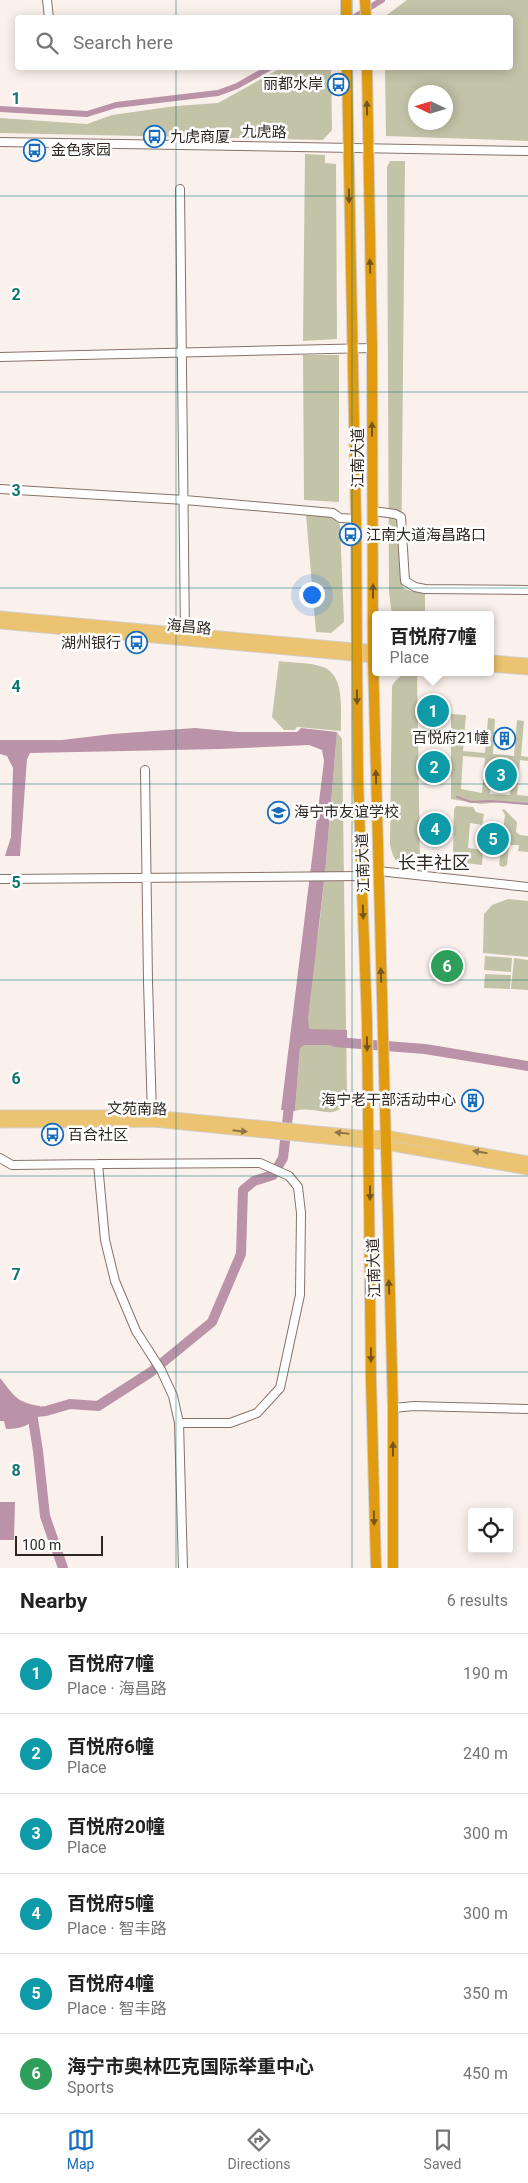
<!DOCTYPE html>
<meta charset="utf-8">
<style>
body{margin:0;font-family:Roboto,"Noto Sans SC",sans-serif;background:#f2f2f2;color:#222}
.controls{position:absolute;right:15px;bottom:15px;display:grid;overflow:hidden;border-radius:5px;box-shadow:0 2px 12px #0003}
.controls button{width:45px;height:45px;display:grid;place-items:center;padding:0;border:0;border-bottom:1px solid #e0e0e0;background:#fff;color:#222;font:25px sans-serif}
.compass{position:absolute;left:408px;top:85px;width:45px;height:45px;border-radius:50%;background:#fff;box-shadow:0 2px 12px #0003;rotate:274deg}
.scale{position:absolute;left:15px;bottom:12px;width:88px;box-sizing:border-box;padding-left:5px;border:2px solid #302722;border-top:0;font-size:14px;line-height:18px;white-space:nowrap;color:#302722;-webkit-text-stroke:4px #fff;paint-order:stroke}
.you{position:absolute;left:311px;top:594px;width:18px;height:18px;margin:-12px;border:4px solid #fff;border-radius:50%;background:#1a73e8;box-shadow:0 0 0 8px #1a73e833}
.badge{display:grid;place-items:center;width:32px;height:32px;border-radius:50%;background:#186ebc;color:#fff;font-size:16px;font-weight:700}
.pin{position:absolute;translate:-50% -50%;border:2px solid #fff;box-shadow:0 1px 5px #0006}
.popup{position:absolute;left:372px;top:611px;width:122px;height:65px;box-sizing:border-box;display:grid;place-content:center;border-radius:5px;background:#fff;filter:drop-shadow(0 1px 4px #0005);font-size:16px;white-space:nowrap;color:#767676}
.popup b{font-size:19px;color:#222}
.popup::after{content:'';position:absolute;left:50%;top:100%;margin-left:-10px;border:10px solid transparent;border-top-color:#fff}
.list{margin:0;padding:0;list-style:none}
h2{display:flex;justify-content:space-between;align-items:center;height:65px;margin:0;padding:0 20px;font-size:21px}
h2 small{font-size:16px;font-weight:400;color:#767676}
.list li{display:grid;grid-template-columns:32px 1fr auto;gap:15px;align-items:center;box-sizing:border-box;height:80px;padding:0 20px;border-top:1px solid #e0e0e0}
.list b{display:block;font-size:19px;white-space:nowrap}
.list p{margin:0;font-size:16px;white-space:nowrap;color:#767676}
.list em{font-size:16px;font-style:normal;color:#767676}
.icon{flex:none;width:28px;height:28px;fill:none;stroke:currentColor;stroke-width:2;stroke-linecap:round;stroke-linejoin:round}
.map{position:relative;flex:none;width:528px;height:1568px;overflow:hidden}
.search{position:absolute;background:#fff;box-shadow:0 2px 12px #0003;left:15px;right:15px;top:15px;height:55px;display:flex;align-items:center;gap:12px;box-sizing:border-box;padding:0 18px;border-radius:5px;color:#767676;font-size:19px}
.sheet{height:545px;background:#fff}
nav{display:flex;justify-content:space-around;align-items:center;box-sizing:border-box;height:70px;border-top:1px solid #e0e0e0;background:#fff;font-size:14px;color:#767676}
nav a{display:grid;justify-items:center;gap:2px}
nav .on{color:#186ebc}
.map>svg:first-child{display:block}
</style>
<div class="map">
<svg width="528" height="1568" viewBox="0 0 528 1568">
<rect width="100%" height="100%" fill="#fbf1ec"/>
<path fill="#c3c3a8" fill-rule="evenodd" d="M407 0H528V141L386 136 385 68H510V18L384 17ZM416 92H446V122H416Z
M281 68H331L332 130 323 140 0 133V118L87 124 112 115 176 106 218 103Z
M305 154 325 155V163L336 164 337 339 303 341Z
M390 161H405L401 580 404 589 425 594V615H392L389 593 387 167Z
M303 355H339V502L304 500Z
M306 515 332 517 340 525 344 622 331 633 316 632Z
M279 661C293 663 310 662 323 667 346 676 340 710 341 731L297 727 295 730H284L272 717Z
M417 672 420 863 419 870C399 866 394 864 390 844L392 686C398 676 405 672 417 672Z
M451 714 466 715 463 751 485 753 488 718 495 719 493 754 514 756 517 720 524 721 521 756 528 757V761L520 760 517 795 528 796V805L502 802 481 804 451 799ZM463 756 485 758 482 793 461 789ZM492 759 513 761 510 795 490 794Z
M337 732 342 739 347 1093C339 1127 319 1104 295 1111L300 1048 319 928 325 874Z
M456 806 473 807 476 812 484 814 482 825 470 823 468 848 483 850 482 865 457 862 458 855 453 854 454 810Z
M504 809 517 822 516 832 520 835 528 836V852L518 851 519 845H509L507 865 503 867 499 865 505 815 502 810Z
M508 899 528 901V957L483 953 484 914 492 905Z
M485 956 512 958 511 972 484 970Z
M514 958 528 960V990L511 989Z
M485 974 511 975 510 989 484 988Z"/>
<path fill="#bb93a9" d="M195 728 238 732H297L301 728 337 732 325 874 308 1018 309 1029 347 1030V1045H304L300 1048 295 1111 281 1110 324 761 322 750 309 745 220 749 30 753 27 759 20 856H5L11 837 13 768 7 756 0 754V740H62L112 734Z
M0 1378C15 1396 15 1402 40 1406 37 1424 23 1429 6 1429L4 1421H0Z
M0 1502H15L14 1540H0Z"/>
<g fill="none" stroke-linecap="round" stroke-linejoin="round">
<path stroke="#bb93a9" stroke-width="2" d="M457 797 471 802 490 801 528 804"/>
<path stroke="#bb93a9" stroke-width="6" d="M353 18 382 0
M0 109 87 114 116 105 218 93 237 86 269 68"/>
<path stroke="#bb93a9" stroke-width="10" d="M335 1042 425 1049 528 1066
M0 1410 18 1414 46 1411 70 1404 98 1406 151 1372 212 1322 241 1254 243 1190 254 1181 273 1175 283 1158 290 1098
M32 1413 38 1451 45 1516 63 1568"/>
<defs>
<path id="minor" d="M47 0 49 18
M0 142 528 151
M180 189 185 637
M0 357 372 348
M0 489 185 500 333 513 340 518 356 519
M373 511 395 514 401 517 405 581 415 587 425 589 528 590
M145 770 148 982 152 1115
M378 871 528 887
M0 879 362 876
M0 1158 12 1165 98 1164H106L260 1163 289 1176 298 1187 301 1213 300 1295 280 1388 257 1413 230 1423H179L173 1396 161 1370 136 1331 115 1281 105 1240 98 1164
M393 1408 414 1406 528 1409
M179 1423 183 1568"/>
<path id="major" d="M0 616 376 650
M0 624 376 658
M490 660 528 663
M490 667 528 670
M0 1115H152L369 1136 385 1135 528 1161
M0 1123 153 1122 386 1145 528 1170"/>
<path id="highway" d="M346 0V18
M365 0 366 18
M347 68 356 519 358 779 367 1022 371 1379 376 1568
M367 68 372 348 373 658 393 1408V1568"/>
</defs>
<use href="#minor" stroke="#887268" stroke-width="10"/>
<use href="#major" stroke="#d1cfce" stroke-width="11"/>
<use href="#highway" stroke="#d1cfce" stroke-width="12"/>
<use href="#minor" stroke="#fff" stroke-width="8"/>
<use href="#major" stroke="#ecc370" stroke-width="9"/>
<use href="#highway" stroke="#e09b11" stroke-width="10"/>
</g>
<defs><path id="oneway-solid" d="M-6-.8H1V-3.2L6.5 0L1 3.2V.8H-6Z" transform="scale(1.25)"/></defs>
<g fill="#76551b">
<use href="#oneway-solid" transform="translate(367 108) rotate(-91)"/>
<use href="#oneway-solid" transform="translate(349 196) rotate(89)"/>
<use href="#oneway-solid" transform="translate(370 266) rotate(-91)"/>
<use href="#oneway-solid" transform="translate(372 429) rotate(-90)"/>
<use href="#oneway-solid" transform="translate(373 591) rotate(-90)"/>
<use href="#oneway-solid" transform="translate(357 697) rotate(90)"/>
<use href="#oneway-solid" transform="translate(376 777) rotate(-91)"/>
<use href="#oneway-solid" transform="translate(363 912) rotate(88)"/>
<use href="#oneway-solid" transform="translate(381 975) rotate(-92)"/>
<use href="#oneway-solid" transform="translate(367 1044) rotate(89)"/>
<use href="#oneway-solid" transform="translate(370 1193) rotate(90)"/>
<use href="#oneway-solid" transform="translate(389 1287) rotate(-92)"/>
<use href="#oneway-solid" transform="translate(371 1355) rotate(90)"/>
<use href="#oneway-solid" transform="translate(393 1449) rotate(-90)"/>
<use href="#oneway-solid" transform="translate(374 1518) rotate(89)"/>
</g>
<g fill="#8e7549">
<use href="#oneway-solid" transform="translate(240 1131) rotate(6)"/>
<use href="#oneway-solid" transform="translate(342 1133) rotate(-174)"/>
<use href="#oneway-solid" transform="translate(480 1152) rotate(-170)"/>
</g>
<path fill="none" stroke="#0f766e" stroke-width="1" stroke-opacity="0.55" d="M176 0V18M352 0V18M176 68V1568M352 68V1568M0 196H528M0 392H528M0 588H528M0 784H528M0 980H528M0 1176H528M0 1372H528"/>
<defs>
<symbol id="bus-ring" viewBox="-11 -11 22 22"><circle r="9.5" fill="#fff" stroke="#186ebc" stroke-width="1.5"/><path d="M-5-6H5V4H4V6H2V4H-2V6H-4V4H-5ZM-3.5-4V0h7V-4ZM-3.5 1.2v1.5H-2V1.2ZM2 1.2v1.5H3.5V1.2Z" fill="#186ebc"/></symbol>
<symbol id="building-ring" viewBox="-11 -11 22 22"><circle r="9.5" fill="#fff" stroke="#186ebc" stroke-width="1.5"/><path d="M-4-6H4V6H1V3H-1V6H-4ZM-2.5-4.3h1.7v1.8h-1.7ZM.8-4.3h1.7v1.8H.8ZM-2.5-1h1.7V.8h-1.7ZM.8-1h1.7V.8H.8Z" fill="#186ebc"/></symbol>
<symbol id="school-ring" viewBox="-11 -11 22 22"><circle r="9.5" fill="#fff" stroke="#186ebc" stroke-width="1.5"/><path d="M0-5L7-2L0 1L-7-2ZM-4 1L0 2.5L4 1V4Q0 6-4 4Z" fill="#186ebc"/></symbol>
</defs>
<g fill-rule="evenodd">
<use href="#bus-ring" x="326" y="72" width="25" height="25"/>
<use href="#bus-ring" x="142" y="124" width="25" height="25"/>
<use href="#bus-ring" x="22" y="138" width="25" height="25"/>
<use href="#bus-ring" x="338" y="522" width="25" height="25"/>
<use href="#bus-ring" x="124" y="630" width="25" height="25"/>
<use href="#building-ring" x="492" y="726" width="25" height="25"/>
<use href="#school-ring" x="266" y="800" width="25" height="25"/>
<use href="#building-ring" x="460" y="1088" width="25" height="25"/>
<use href="#bus-ring" x="40" y="1122" width="25" height="25"/>
</g>
<g text-anchor="middle" stroke-width="5" stroke-linejoin="round" paint-order="stroke">
<g font-size="15" fill="#302722" stroke="#fff" text-anchor="start">
<text x="323" y="89" text-anchor="end">丽都水岸</text>
<text x="170" y="142">九虎商厦</text>
<text x="51" y="155">金色家园</text>
<text x="366" y="540">江南大道海昌路口</text>
<text x="121" y="648" text-anchor="end">湖州银行</text>
<text x="489" y="743" text-anchor="end">百悦府21幢</text>
<text x="294" y="817">海宁市友谊学校</text>
<text x="456" y="1105" text-anchor="end">海宁老干部活动中心</text>
<text x="68" y="1140">百合社区</text>
</g>
<g font-size="15" fill="#302722" stroke="#fff">
<text transform="translate(264 132) rotate(1)" y="5">九虎路</text>
<text transform="translate(358 458) rotate(-90)" y="5">江南大道</text>
<text transform="translate(189 627) rotate(5)" y="5">海昌路</text>
<text transform="translate(363 863) rotate(-92)" y="5">江南大道</text>
<text transform="translate(137 1109) rotate(1)" y="5">文苑南路</text>
<text transform="translate(374 1268) rotate(-92)" y="5">江南大道</text>
</g>
<g font-size="18" fill="#302722" stroke="#fff">
<text x="434" y="869">长丰社区</text>
</g>
</g>
<g font-size="16" text-anchor="middle" font-weight="bold" fill="#0f766e" stroke="#fff" stroke-width="5" stroke-linejoin="round" paint-order="stroke">
<text x="16" y="104">1</text>
<text x="16" y="300">2</text>
<text x="16" y="496">3</text>
<text x="16" y="692">4</text>
<text x="16" y="888">5</text>
<text x="16" y="1084">6</text>
<text x="16" y="1280">7</text>
<text x="16" y="1476">8</text>
</g>
</svg>
<div class="controls">
<button><svg class="icon" aria-label="locate" viewBox="0 0 24 24"><circle cx="12" cy="12" r="6"/><path d="M12 2v4M12 18v4M2 12h4M18 12h4"/></svg></button>
</div>
<svg class="compass" viewBox="-18 -18 36 36"><path d="M0-13l5 13h-10z" fill="#e53935"/><path d="M0 13l5-13h-10z" fill="#767676"/></svg>
<div class="scale">100 m</div>
<div class="you"></div>
<div class="pin badge" style="left:433px;top:711px;background:#0f9aa8">1</div>
<div class="popup"><b>百悦府7幢</b>Place</div>
<div class="pin badge" style="left:434px;top:767px;background:#0f9aa8">2</div>
<div class="pin badge" style="left:501px;top:775px;background:#0f9aa8">3</div>
<div class="pin badge" style="left:435px;top:829px;background:#0f9aa8">4</div>
<div class="pin badge" style="left:493px;top:839px;background:#0f9aa8">5</div>
<div class="pin badge" style="left:447px;top:966px;background:#2e9e5b">6</div>
<div class="search"><svg class="icon" aria-label="search" viewBox="0 0 24 24"><circle cx="10" cy="10" r="6"/><path d="M15 15l6 6"/></svg>Search here</div>
</div>
<section class="sheet">
<h2>Nearby<small>6 results</small></h2>
<ul class="list">
<li><span class="badge" style="background:#0f9aa8">1</span><div><b>百悦府7幢</b><p>Place · 海昌路</p></div><em>190 m</em></li>
<li><span class="badge" style="background:#0f9aa8">2</span><div><b>百悦府6幢</b><p>Place</p></div><em>240 m</em></li>
<li><span class="badge" style="background:#0f9aa8">3</span><div><b>百悦府20幢</b><p>Place</p></div><em>300 m</em></li>
<li><span class="badge" style="background:#0f9aa8">4</span><div><b>百悦府5幢</b><p>Place · 智丰路</p></div><em>300 m</em></li>
<li><span class="badge" style="background:#0f9aa8">5</span><div><b>百悦府4幢</b><p>Place · 智丰路</p></div><em>350 m</em></li>
<li><span class="badge" style="background:#2e9e5b">6</span><div><b>海宁市奥林匹克国际举重中心</b><p>Sports</p></div><em>450 m</em></li>
</ul>
</section>
<nav>
<a class="on"><svg class="icon" aria-label="map" viewBox="0 0 24 24"><path d="M3 6l6-2 6 2 6-2v14l-6 2-6-2-6 2zM9 4v14M15 6v14"/></svg>Map</a>
<a><svg class="icon" aria-label="directions" viewBox="0 0 24 24"><path d="M12 3l9 9-9 9-9-9zM9 14v-3h6M13 9l2 2-2 2"/></svg>Directions</a>
<a><svg class="icon" aria-label="saved" viewBox="0 0 24 24"><path d="M7 4h10v16l-5-4-5 4z"/></svg>Saved</a>
</nav>
